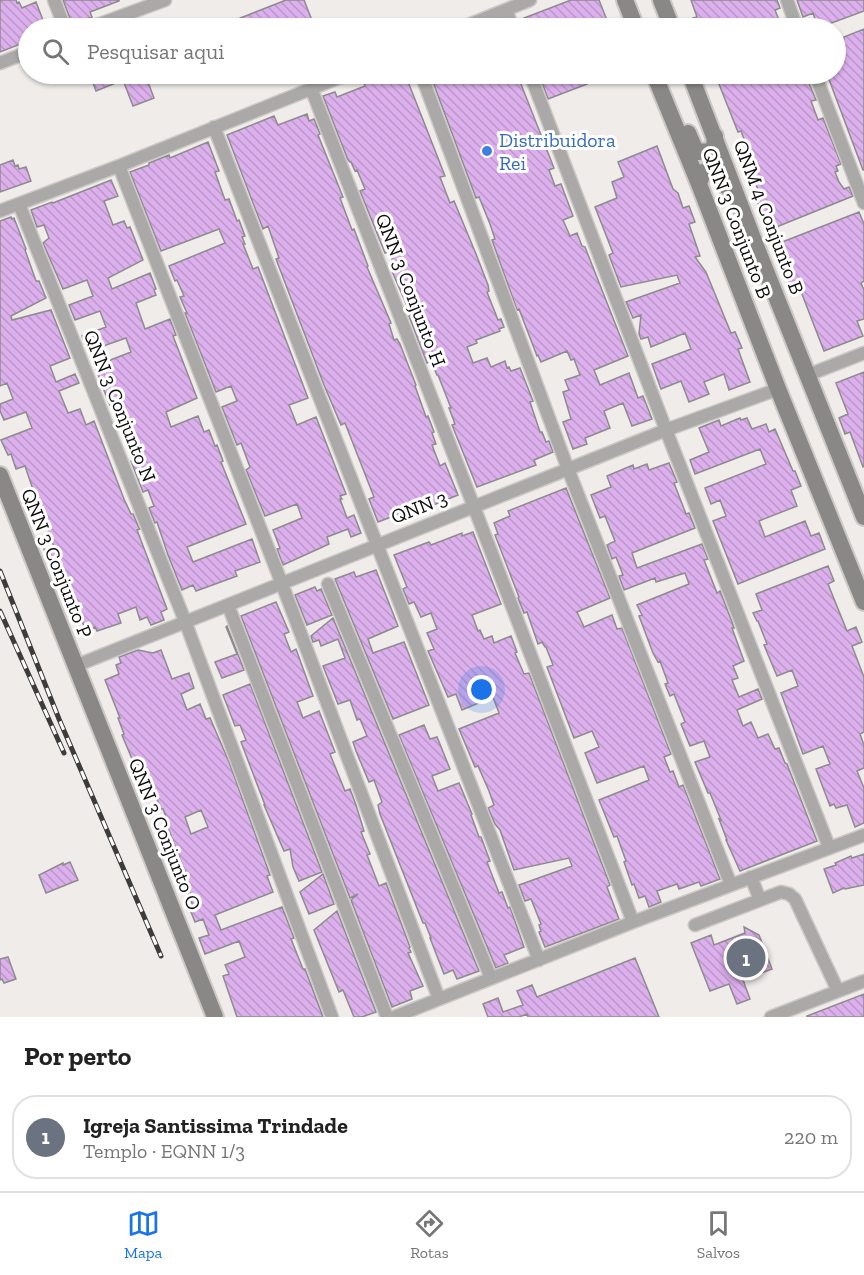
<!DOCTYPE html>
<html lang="pt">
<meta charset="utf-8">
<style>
body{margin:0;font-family:"Zilla Slab",serif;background:#f2f2f2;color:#222}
.you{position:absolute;left:482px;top:690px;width:21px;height:21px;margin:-15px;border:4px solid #fff;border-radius:50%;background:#1a73e8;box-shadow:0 0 0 9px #1a73e833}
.badge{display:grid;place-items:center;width:39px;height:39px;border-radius:50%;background:#1a73e8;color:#fff;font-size:20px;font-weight:700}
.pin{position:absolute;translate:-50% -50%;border:3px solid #fff;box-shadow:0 2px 6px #0006}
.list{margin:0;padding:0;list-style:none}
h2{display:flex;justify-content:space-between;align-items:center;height:78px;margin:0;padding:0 24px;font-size:26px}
h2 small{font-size:20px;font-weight:400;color:#767676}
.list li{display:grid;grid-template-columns:39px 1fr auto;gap:18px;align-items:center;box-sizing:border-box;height:84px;margin:0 12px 12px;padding:0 12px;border:2px solid #e0e0e0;border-radius:24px}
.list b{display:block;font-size:22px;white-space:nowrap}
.list p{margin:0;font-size:20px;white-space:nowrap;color:#767676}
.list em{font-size:20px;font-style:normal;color:#767676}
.icon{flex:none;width:33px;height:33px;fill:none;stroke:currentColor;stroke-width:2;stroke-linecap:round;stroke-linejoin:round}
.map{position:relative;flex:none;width:864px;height:1017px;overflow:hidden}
.search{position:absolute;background:#fff;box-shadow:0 2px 4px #0004;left:18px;right:18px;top:18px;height:66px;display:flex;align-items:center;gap:15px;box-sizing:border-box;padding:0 21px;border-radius:33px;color:#767676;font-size:22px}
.sheet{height:174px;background:#fff}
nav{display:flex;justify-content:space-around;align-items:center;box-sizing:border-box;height:84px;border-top:2px solid #e0e0e0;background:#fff;font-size:16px;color:#767676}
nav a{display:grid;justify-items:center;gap:3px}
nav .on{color:#1a73e8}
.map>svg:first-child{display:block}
</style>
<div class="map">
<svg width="864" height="1017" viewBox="0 0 864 1017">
<defs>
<pattern id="building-back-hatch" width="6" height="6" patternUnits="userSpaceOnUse" patternTransform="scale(1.5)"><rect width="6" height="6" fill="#dcb0ec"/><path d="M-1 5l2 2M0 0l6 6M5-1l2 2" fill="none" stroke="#bc96c9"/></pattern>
</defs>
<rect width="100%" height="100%" fill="#efecea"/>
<path fill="url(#building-back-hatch)" stroke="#8d8b8e" stroke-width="1.5" fill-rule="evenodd" d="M0 0H16L17 3 19 2 22 8 36 2 46 28H28V41L0 52Z
M63 0H119V1L90 12 92 17 72 24Z
M286 0H304L315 28H281L278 20 255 28H215Z
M571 0H599L610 28H521L519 20Z
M691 0H777L780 8 775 10 782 28H697L693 18 697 17Z
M797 0H864V11L818 28 813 13 803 17Z
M864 29V170H863L827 74H836V42L844 39V37Z
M108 74H145L154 98 133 106 123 80 96 91 92 80Z
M384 74H405L445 176 440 177 450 203 454 201 476 254 488 285 489 291 487 292 498 320 501 319 504 327 499 329 500 331 476 340 477 343 467 347 473 363 487 358 491 367 505 361 507 368 509 367 511 371 520 368 533 401 530 402 540 432H542L546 442 549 441 553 452 534 460 536 465 477 487 452 425 455 424 449 408H451L438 375H437L431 361 427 363 409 316 411 315 391 269 393 250 385 253 360 191 365 189 357 170 355 171 351 162H350L348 160 323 96 335 92 337 97 365 86 363 82Z
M430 74H517L554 168 549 170 555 186 561 184 573 216 563 220 570 236 577 233 582 246 585 247 628 356 594 370 600 385 629 373 638 398 643 396 652 419 632 426 623 403 604 411 610 428 585 438 587 444 573 449 563 422 571 419 563 392 569 390 565 380 580 375 574 359 571 360 567 351 541 362 538 355 537 356 519 309 517 310 492 240 495 239 490 224 479 197 476 198Z
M539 74H583L587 84 548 99Z
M715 74H805L816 100 811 101 818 120 823 118 841 164 836 166 838 171 835 172 839 182 844 189 849 187 853 196 769 230 756 198 760 196 744 148 747 147 741 131 738 132Z
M307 114 309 121 314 119 320 134 318 135 343 197 340 198 352 230 354 229 368 266 367 267 391 323 389 324 394 340 397 339 400 344 416 385 415 386 426 417 428 416 434 432 432 433 436 444 432 445 440 466 445 463 458 495 401 518 399 514 378 522 369 499 374 497 372 492 345 423 341 425 324 385 276 259 279 258 268 226 263 229 227 135 274 116 278 125Z
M208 142 219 171 215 172 225 200 229 199 237 221 239 220 245 236 242 237 245 244H243L253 269 258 267 308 398 289 405 297 425 316 417 346 494 340 496 342 499H340L347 518 354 515 361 533 351 537 348 529 327 537 329 544 283 565 277 549 280 548 273 530 302 518 297 504 265 516 246 470 250 467 241 443 237 445 222 407 237 401 231 386 216 392 185 313H187L180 297 184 296 177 280 175 281 169 266 225 243 219 229 161 251 130 172 149 165V163L169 155 170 158Z
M657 146 673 189 678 193 683 208 689 206 695 222 689 224 700 256 695 257 706 272 731 333 735 332 742 348 738 349 750 382 729 390 724 374 704 382 709 394 689 402 681 381 661 389 652 364 691 349 685 333 651 347 648 337 641 339 639 334 641 315 633 318 626 302 680 283 677 275 621 287 609 255 613 253 595 207 617 198 612 182 624 177 618 162Z
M13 160 15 166 18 165 19 169 26 167 31 181 0 192V165Z
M111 180 118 196 104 201 113 225 124 221 127 228 130 227 143 260 108 278 112 289 150 273 156 289 154 290 156 295 136 303 145 329 170 319 176 335 173 336 197 398 166 412 171 427 198 416 204 432 209 430 215 446 217 445 223 461 221 462 246 524 187 547 193 562 252 539 260 562 235 571 237 576 196 591 193 585 182 590 168 555 157 522 155 523 149 508 154 506 148 490 143 492 131 461 133 460 125 438 127 437 117 412 114 413 108 401 95 366 131 352 126 338 92 350H88L82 336 106 327 100 311 75 320 69 305 93 296 87 280 63 289 43 243 49 238 44 225 37 227 31 210 52 202 53 203Z
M859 212 864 224V281L861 283 864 290V319L857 321 863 336 824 351 800 289 793 291 780 260 778 261 772 246Z
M11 217 12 219 14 218 26 249 25 250 36 281H39L46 298 11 316 12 320 51 310 70 358 50 366 56 382 75 374 79 383 59 391 68 413 80 409 86 425 94 421 124 499 131 514H133L139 528 140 529 137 530 167 609 161 612 164 620 151 625 147 617 140 620 136 607 118 614 121 623 97 631 95 627 86 631 70 592 62 595 44 549 55 550 48 530 50 529 40 503 38 504 25 466 16 469 11 454 8 455 1 440 32 428 26 412 4 420 0 411V404L13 399 7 383 0 386V221Z
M864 372V466L863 467 850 432 845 434 839 418 848 414 836 383Z
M740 418 741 420 747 418 752 429 766 424 769 432 775 429 793 471H795L801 486 791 490 797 506 759 521 765 537 805 521 811 536 819 533 825 549 738 584 713 521 726 516 720 500 711 504 705 488 766 464 760 449 695 474 690 460 709 452 699 428 719 420 721 426Z
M669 463 677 482 674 483 686 514 689 513 695 528 632 553 637 568 702 544 708 559 704 560 717 593 720 591 732 622 734 628H732L744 661 733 666 738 678 732 680 739 697 758 689 762 699 737 710 743 726 751 722 758 738 768 734 775 749 779 748 785 763 787 764 817 841 740 871 726 840H727L719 819 721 820 710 793H708L695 762 710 757 704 741 690 746 681 724 685 722 674 694 670 696 665 684 668 683 660 661 658 662 653 653 639 616 642 615 637 605 689 584 685 573 656 582 655 578 624 590 619 576 623 575 616 557 612 559 607 545 615 541 605 516 600 518 591 495 611 487 607 476 633 465 634 469 647 464 649 470Z
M566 488 610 598 577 612 584 627 612 615 617 629 622 628 671 754 664 757 670 772 673 771 679 787 683 785 720 879 701 886 699 882 679 889 677 884 657 891 661 902 649 907 645 896 639 898 634 884 632 885 624 862 626 861 617 836 614 837 599 800 649 780 644 766 597 783 585 753 599 747 592 731 574 738 547 667 553 665 546 647H545L542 642 538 644 527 612 524 613 518 598 519 597 495 535 498 534 494 523 510 516 508 511Z
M473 532 501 604 472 615 478 631 480 630 484 639 492 636 494 643 511 636 517 652 515 653 524 674 529 673 610 885 607 887 619 919 545 947 539 932 541 931 539 925 541 924 531 899 525 901 519 885 572 866 569 858 514 870 500 830 495 824 488 808 494 805 489 791 478 766 475 767 459 729 499 713 493 697 462 710 456 694 448 697 428 651 434 649 427 633 437 629 431 613 421 617 414 602 409 604 403 589 407 587 394 555 429 542 431 545 462 533V536Z
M828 566 834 581 828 584 847 631 856 627 862 642 852 646 864 677V732L860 734 864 745V768L857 771 864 788V823L855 827 847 805 836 808 834 804 830 806 822 785 816 769 830 764 823 746 803 754 781 693 798 686 792 670 777 676 764 645 767 644 758 621H757L753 613 762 610 756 594Z
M376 570 398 626 368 639 373 653 404 642 429 705 393 719 335 579 354 572 356 577Z
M315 587 317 591 321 589 332 615 307 625 295 595Z
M276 602 289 632 284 634 291 652 296 649 313 696 297 702 303 718 319 711 335 752 330 754 345 791 350 789 356 805 364 831 361 832 370 854 367 855 379 886 386 883 410 947 409 948 411 952 408 953 423 986 410 991 412 999 392 1007 351 900 358 894 350 898 241 616Z
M333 618 479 971 457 979 453 970 444 974 430 938H431L425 923H423L380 814 378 805 382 802 374 780 369 782 356 751 353 742 367 736 360 719 357 720 350 700 338 704 323 666 345 658 338 639 321 646 319 640 313 642 311 636Z
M227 626 244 670 222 678 215 662 237 654 226 627Z
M138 650 153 653 161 650 172 679 189 673 194 688 181 694 187 710 200 704 206 719 210 718 229 762 270 875 267 876 273 892 215 915 221 930 282 907 294 938 291 939 303 969H305L323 1017H237L223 976 229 974 225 965 245 957 239 941 205 954 199 938 209 935 203 919 195 922 189 907 193 906 180 874 185 872 167 825H169L163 809H161L151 785 149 786 140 764 135 766 122 735 124 734 118 718H120L105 680 119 674 116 665 121 663 119 657ZM201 810 208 827 191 834 185 817Z
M250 684 322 872 299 881 293 867 290 849 284 851 264 805H265L241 742 246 740 240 725 235 726 223 695Z
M424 725 430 739 437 737 450 769 432 776 438 791 459 783 472 814 471 815 479 837H481L490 861 487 862 499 893 502 892 508 908 510 907 524 947 504 955 508 963 496 968 399 735Z
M864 854V885L845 889 844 888 833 893 824 869 836 865 835 863 851 856 852 858Z
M70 862 78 880 46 893 39 875 63 863V865Z
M323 874 334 904 309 914 300 892Z
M337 911 376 1012 362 1017H354L343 990 339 992 314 930Z
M744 927 759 935 772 969 743 980 750 999 737 1004 729 984 710 991 691 943 711 935 714 945 745 933Z
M8 957 16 979 4 983 2 979 0 980V959Z
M635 958 659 1017H528L527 1014 519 1017H488L483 1004 498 998 503 1012 523 1005 517 991 532 985 537 997Z
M864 994V1017H807V1016Z"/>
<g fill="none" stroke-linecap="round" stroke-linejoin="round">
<defs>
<path id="street" d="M54 0 65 28
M787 0 797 28
M506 10 513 28
M89 28 165 0
M461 28 530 0
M0 63 28 52
M421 74 568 469 731 885
M530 74 666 430 829 847
M815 74 864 203
M311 88 474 507 633 922
M214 127 539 960
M119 166 282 584 439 999
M19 204 185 621 332 1017
M0 211 119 166 348 74
M808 375 864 353
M328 584 491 978
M228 605 387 1017
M75 666 666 430 778 389
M751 877 760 900
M695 925 781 892 789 894 795 899 838 991
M394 1017 633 922 864 835
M771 1017 864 981"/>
<path id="secondary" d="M625 0 636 28
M661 0 672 28
M654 74 699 184 778 389 864 602
M690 74 756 246 864 517
M688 133 694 147 698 152 710 151 714 147 715 136
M699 184 703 172 712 169 720 171 727 187
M0 475 215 1017"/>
</defs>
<use href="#street" stroke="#cbc8c6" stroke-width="15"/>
<use href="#secondary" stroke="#cbc8c6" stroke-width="20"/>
<use href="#street" stroke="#aaa9a7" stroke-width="12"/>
<use href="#secondary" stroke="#898886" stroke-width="16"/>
<defs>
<path id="rail" d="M0 571 59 719 161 956
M0 611 64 753"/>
</defs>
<use href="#rail" stroke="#3d3c3b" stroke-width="5"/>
<use href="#rail" stroke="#fff" stroke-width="3" stroke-dasharray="9" stroke-linecap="butt"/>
</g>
<circle fill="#3f7fe0" stroke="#fff" stroke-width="2" cx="487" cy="151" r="6"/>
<g text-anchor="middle" stroke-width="6" stroke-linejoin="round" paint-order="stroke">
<g font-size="20" fill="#366cbe" stroke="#fff" text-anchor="start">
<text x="499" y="147">Distribuidora<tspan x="499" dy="23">Rei</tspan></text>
</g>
<g font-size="20" fill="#0e0d0c" stroke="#fff">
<text transform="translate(769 217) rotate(69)" y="7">QNM 4 Conjunto B</text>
<text transform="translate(737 223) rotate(69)" y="7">QNN 3 Conjunto B</text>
<text transform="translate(411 290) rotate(69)" y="7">QNN 3 Conjunto H</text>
<text transform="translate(120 406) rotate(68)" y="7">QNN 3 Conjunto N</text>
<text transform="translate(419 507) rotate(-21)" y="7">QNN 3</text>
<text transform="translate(57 563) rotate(68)" y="7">QNN 3 Conjunto P</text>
<text transform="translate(165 834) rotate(68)" y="7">QNN 3 Conjunto O</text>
</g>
</g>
</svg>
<div class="you"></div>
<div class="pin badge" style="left:746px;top:958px;background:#6b7280">1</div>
<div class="search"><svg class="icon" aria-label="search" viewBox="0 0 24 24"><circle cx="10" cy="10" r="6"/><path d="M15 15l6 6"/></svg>Pesquisar aqui</div>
</div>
<section class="sheet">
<h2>Por perto<small></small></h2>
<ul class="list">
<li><span class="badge" style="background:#6b7280">1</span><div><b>Igreja Santissima Trindade</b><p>Templo · EQNN 1/3</p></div><em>220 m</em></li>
</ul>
</section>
<nav>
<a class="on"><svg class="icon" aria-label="map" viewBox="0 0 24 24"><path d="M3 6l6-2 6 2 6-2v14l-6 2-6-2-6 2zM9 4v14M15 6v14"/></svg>Mapa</a>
<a><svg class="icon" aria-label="directions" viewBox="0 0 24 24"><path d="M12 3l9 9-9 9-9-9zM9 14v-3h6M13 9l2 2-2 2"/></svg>Rotas</a>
<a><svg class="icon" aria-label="saved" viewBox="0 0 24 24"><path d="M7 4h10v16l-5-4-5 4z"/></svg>Salvos</a>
</nav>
